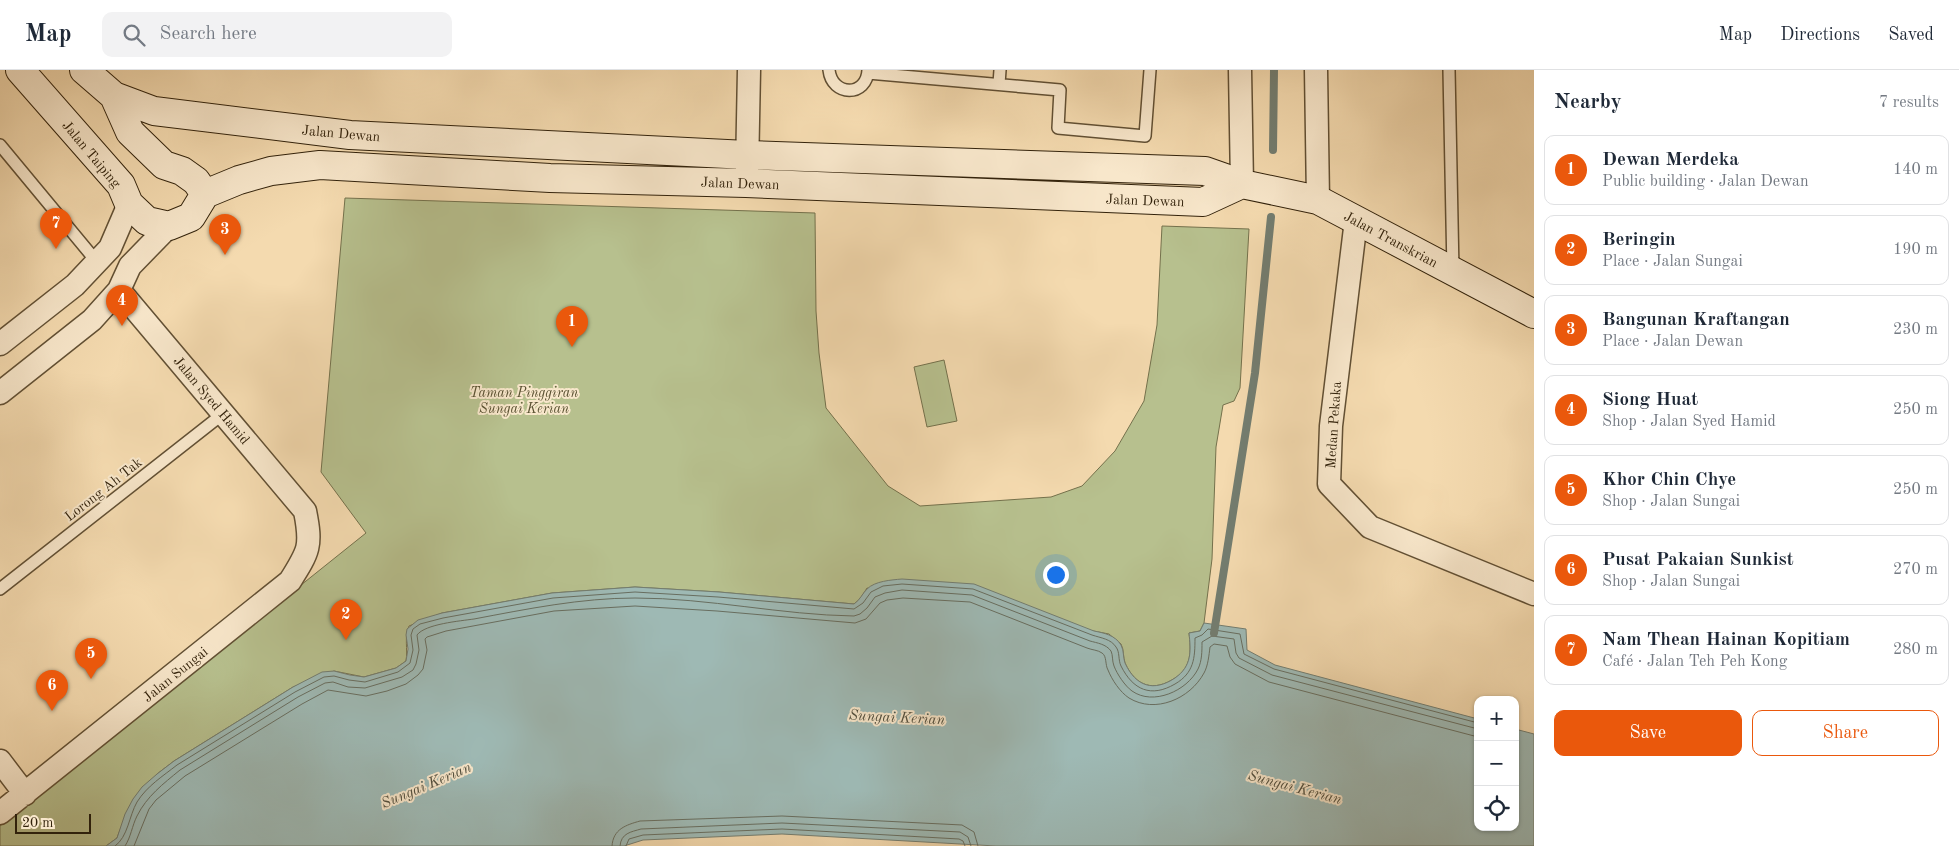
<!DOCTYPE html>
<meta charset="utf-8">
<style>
body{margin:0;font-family:"Old Standard TT",serif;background:#f2f2f3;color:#1f2937}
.controls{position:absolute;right:15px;bottom:15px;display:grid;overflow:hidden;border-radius:10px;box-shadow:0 1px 4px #0004}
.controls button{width:45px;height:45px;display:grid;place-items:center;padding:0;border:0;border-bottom:1px solid #e0e1e3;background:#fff;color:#1f2937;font:25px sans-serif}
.scale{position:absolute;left:15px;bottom:12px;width:76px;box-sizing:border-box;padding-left:5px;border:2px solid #32220b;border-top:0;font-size:14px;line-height:18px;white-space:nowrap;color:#32220b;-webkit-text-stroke:4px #f8e7cb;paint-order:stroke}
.you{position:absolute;left:1055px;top:504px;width:18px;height:18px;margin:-12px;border:4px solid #fff;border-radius:50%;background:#1a73e8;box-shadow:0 0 0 8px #1a73e833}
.badge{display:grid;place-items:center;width:32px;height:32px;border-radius:50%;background:#ea580c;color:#fff;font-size:16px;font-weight:700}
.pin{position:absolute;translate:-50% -41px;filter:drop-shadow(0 1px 2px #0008)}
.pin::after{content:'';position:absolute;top:26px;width:18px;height:15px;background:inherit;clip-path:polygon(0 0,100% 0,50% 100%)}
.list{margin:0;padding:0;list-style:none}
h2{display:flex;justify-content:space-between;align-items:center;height:65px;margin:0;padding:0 20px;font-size:21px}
h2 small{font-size:16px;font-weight:400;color:#747a83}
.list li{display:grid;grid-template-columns:32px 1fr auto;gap:15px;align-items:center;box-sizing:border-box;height:70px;margin:0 10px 10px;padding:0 10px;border:1px solid #e0e1e3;border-radius:10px}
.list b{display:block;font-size:19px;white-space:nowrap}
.list p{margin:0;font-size:16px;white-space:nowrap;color:#747a83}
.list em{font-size:16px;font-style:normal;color:#747a83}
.actions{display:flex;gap:10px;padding:15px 20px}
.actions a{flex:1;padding:11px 0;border:1px solid #ea580c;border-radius:10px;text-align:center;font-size:18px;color:#ea580c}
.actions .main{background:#ea580c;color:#fff}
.icon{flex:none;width:28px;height:28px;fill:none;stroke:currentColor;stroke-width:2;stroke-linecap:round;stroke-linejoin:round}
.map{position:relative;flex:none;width:1534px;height:776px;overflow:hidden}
header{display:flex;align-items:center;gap:30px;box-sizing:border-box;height:70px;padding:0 25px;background:#fff;border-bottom:1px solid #e0e1e3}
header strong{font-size:24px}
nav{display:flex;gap:28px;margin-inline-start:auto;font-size:18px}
.search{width:350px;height:45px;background:#f2f2f3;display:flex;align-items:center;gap:12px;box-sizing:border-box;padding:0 18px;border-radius:10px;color:#747a83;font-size:19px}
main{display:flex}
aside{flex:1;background:#fff}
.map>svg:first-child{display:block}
</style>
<header>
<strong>Map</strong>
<div class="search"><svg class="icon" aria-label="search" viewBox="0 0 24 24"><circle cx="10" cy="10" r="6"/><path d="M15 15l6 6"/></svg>Search here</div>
<nav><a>Map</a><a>Directions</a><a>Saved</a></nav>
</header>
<main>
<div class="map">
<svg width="1534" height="776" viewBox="0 0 1534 776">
<rect width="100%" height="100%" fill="#f4daaf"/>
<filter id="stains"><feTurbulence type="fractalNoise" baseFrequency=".004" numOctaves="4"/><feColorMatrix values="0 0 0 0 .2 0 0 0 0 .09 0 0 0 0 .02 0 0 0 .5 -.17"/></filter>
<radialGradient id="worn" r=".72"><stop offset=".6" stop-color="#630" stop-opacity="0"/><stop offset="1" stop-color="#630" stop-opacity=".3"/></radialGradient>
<path fill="#b7c08e" stroke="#74714c" d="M345 128 815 143 816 241 819 283 826 338 888 416 920 436 1051 427 1082 416 1115 381 1144 331 1157 255 1162 156 1249 159 1240 318 1234 331 1223 335 1216 377 1212 489 1204 553 1200 561 1189 563C1191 581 1192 597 1175 608 1154 622 1136 617 1125 593 1123 588 1124 579 1121 574 1118 571 1112 567 1109 564L867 518 860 529 854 534 719 522 635 517 552 523 442 543 409 556C404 567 408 579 406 591L396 598 364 607 334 601 293 617 174 691 157 704 120 760 117 768 106 776H0V756L366 463 321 402Z
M944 290 957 351 927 357 914 297Z"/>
<path fill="#9eb9b4" stroke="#737d70" d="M902 509 974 514 1094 561C1104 563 1115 565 1121 575 1124 580 1123 588 1125 593 1136 617 1154 622 1175 608 1192 596 1191 581 1189 563L1200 561 1204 553 1246 559 1247 580 1275 595 1478 649V757H1515V659L1534 664V776H996L782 764 643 770 624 776H106L117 768 125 744 133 729 142 717 157 704 174 691 293 617 322 602 334 601 350 605 364 607 396 598 406 591 408 579 406 565 407 559 418 550 442 543 552 523 635 517 719 522 854 534C860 530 862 524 867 519 875 511 891 510 902 509Z"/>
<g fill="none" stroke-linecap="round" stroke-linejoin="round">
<path stroke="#686e60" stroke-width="1" d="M115 776C128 767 129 746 137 732 147 716 163 706 177 695L295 622 324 607 334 606 349 610 365 612 398 602 410 593 413 580 411 565 413 559 420 554 443 548 553 528 635 522 718 527 854 539 863 533 871 522 883 516 902 514 973 519 1092 565C1101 568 1111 569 1116 577 1120 582 1118 590 1121 596 1133 620 1151 628 1175 614 1194 603 1195 588 1195 568L1202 565 1208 559 1240 564 1244 584 1274 599 1478 653
M125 776C131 767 132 756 137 746 147 726 163 714 180 700L298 627 325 613 333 612 348 617 365 618 402 607 413 600 416 594 419 580 417 565C425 554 460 551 474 549 527 539 581 528 635 528 709 528 781 545 854 546L860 544 867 538 875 527 885 523 902 520 972 525 1090 571C1097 573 1106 574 1111 581 1113 585 1112 591 1114 596 1117 604 1125 616 1132 621 1153 636 1187 621 1198 599 1202 591 1202 581 1202 572L1212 566 1234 569 1236 583 1239 588 1272 605 1478 659
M134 776 149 739 156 730 185 706 302 634 328 620 366 626 387 621 406 614 418 605 423 599 427 580 425 569 427 567 446 561 554 541 635 536 717 541 855 553 866 549 880 533 887 530 903 528 970 532 1087 578C1092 580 1098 580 1102 583 1107 586 1105 595 1108 600 1112 610 1120 622 1129 628 1155 644 1190 629 1204 603 1208 596 1209 585 1210 577L1214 574 1227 576 1230 587 1235 594 1269 612 1478 667
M612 776C613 759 626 755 640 751L782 746 962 755 974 762 978 776
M620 776C621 763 631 762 641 759L782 753 960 762 968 767 971 776
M626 776 629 769 643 765 782 759 959 769 963 771 965 776"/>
<path stroke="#737d70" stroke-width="8" d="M1273 80 1274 0
M1214 563 1255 303 1271 147"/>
<defs>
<path id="lane" d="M829 0C832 27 867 27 868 0
M1449 0 1453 201
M868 3 1060 20 1058 58 1145 66 1150 0
M999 14 1000 0
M0 75 97 192
M0 519 224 343"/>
<path id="street" d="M1240 0 1242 114
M1316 0 1318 130
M747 101 749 0
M1356 150 1331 356 1329 414 1370 457 1534 524
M0 274 75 215 110 178 129 134
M0 323 92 250 119 220 130 196 169 156
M0 691 25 724
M0 743 290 511C309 481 312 476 305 441L119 220"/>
<path id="secondary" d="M20 0 121 115 129 134 147 151 169 156 191 147 205 124 239 110 271 101 320 95 550 108 746 113 1203 132 1242 114
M84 0 114 26 154 41 350 65 747 85 1205 101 1242 114 1318 130 1534 244
M114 26 130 62 164 95 182 101 196 111 205 124"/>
</defs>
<use href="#lane" stroke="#625034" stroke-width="14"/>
<use href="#street" stroke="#625034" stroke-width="25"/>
<use href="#secondary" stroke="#32220b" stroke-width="30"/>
<use href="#lane" stroke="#f8e7cb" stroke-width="11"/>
<use href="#street" stroke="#f8e7cb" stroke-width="22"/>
<use href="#secondary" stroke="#f8e7cb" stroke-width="28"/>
</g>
<g text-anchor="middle" stroke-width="4" stroke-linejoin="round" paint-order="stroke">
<g font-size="14" fill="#32220b" stroke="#f8e7cb">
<text transform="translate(341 63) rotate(5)" y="5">Jalan Dewan</text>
<text transform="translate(92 84) rotate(50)" y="5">Jalan Taiping</text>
<text transform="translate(740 113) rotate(2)" y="5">Jalan Dewan</text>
<text transform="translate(1145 130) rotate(2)" y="5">Jalan Dewan</text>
<text transform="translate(1391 169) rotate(28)" y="5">Jalan Transkrian</text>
<text transform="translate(212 330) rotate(50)" y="5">Jalan Syed Hamid</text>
<text transform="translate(1333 355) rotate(-86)" y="5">Medan Pekaka</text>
<text transform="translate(103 419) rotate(-38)" y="5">Lorong Ah Tak</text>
<text transform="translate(175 604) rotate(-39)" y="5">Jalan Sungai</text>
</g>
<g font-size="14" font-style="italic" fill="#5a5132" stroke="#f8e7cb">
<text x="524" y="327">Taman Pinggiran<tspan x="524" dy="16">Sungai Kerian</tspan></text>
</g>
<g font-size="15" font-style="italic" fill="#524f3e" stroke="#f8e7cb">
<text transform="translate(897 647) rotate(3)" y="5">Sungai Kerian</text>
<text transform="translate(426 715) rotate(-23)" y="5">Sungai Kerian</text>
<text transform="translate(1295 717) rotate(15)" y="5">Sungai Kerian</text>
</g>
</g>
<rect width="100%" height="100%" filter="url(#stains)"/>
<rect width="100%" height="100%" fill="url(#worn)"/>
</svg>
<div class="controls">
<button>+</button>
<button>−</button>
<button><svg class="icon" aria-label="locate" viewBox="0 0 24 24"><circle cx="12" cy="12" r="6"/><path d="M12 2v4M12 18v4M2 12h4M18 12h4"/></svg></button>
</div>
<div class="scale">20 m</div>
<div class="you"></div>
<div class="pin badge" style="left:572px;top:277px">1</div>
<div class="pin badge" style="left:346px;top:570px">2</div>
<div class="pin badge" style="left:225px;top:185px">3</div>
<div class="pin badge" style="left:122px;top:256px">4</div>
<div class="pin badge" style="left:91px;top:609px">5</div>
<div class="pin badge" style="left:52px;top:641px">6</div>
<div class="pin badge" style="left:56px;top:179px">7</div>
</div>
<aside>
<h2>Nearby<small>7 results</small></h2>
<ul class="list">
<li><span class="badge">1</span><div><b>Dewan Merdeka</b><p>Public building · Jalan Dewan</p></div><em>140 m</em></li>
<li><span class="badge">2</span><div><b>Beringin</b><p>Place · Jalan Sungai</p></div><em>190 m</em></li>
<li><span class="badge">3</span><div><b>Bangunan Kraftangan</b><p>Place · Jalan Dewan</p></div><em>230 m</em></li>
<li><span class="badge">4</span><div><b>Siong Huat</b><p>Shop · Jalan Syed Hamid</p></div><em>250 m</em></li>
<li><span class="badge">5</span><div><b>Khor Chin Chye</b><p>Shop · Jalan Sungai</p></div><em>250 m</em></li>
<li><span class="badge">6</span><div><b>Pusat Pakaian Sunkist</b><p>Shop · Jalan Sungai</p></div><em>270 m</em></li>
<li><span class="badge">7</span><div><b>Nam Thean Hainan Kopitiam</b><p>Café · Jalan Teh Peh Kong</p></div><em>280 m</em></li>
</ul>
<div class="actions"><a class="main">Save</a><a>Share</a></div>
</aside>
</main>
